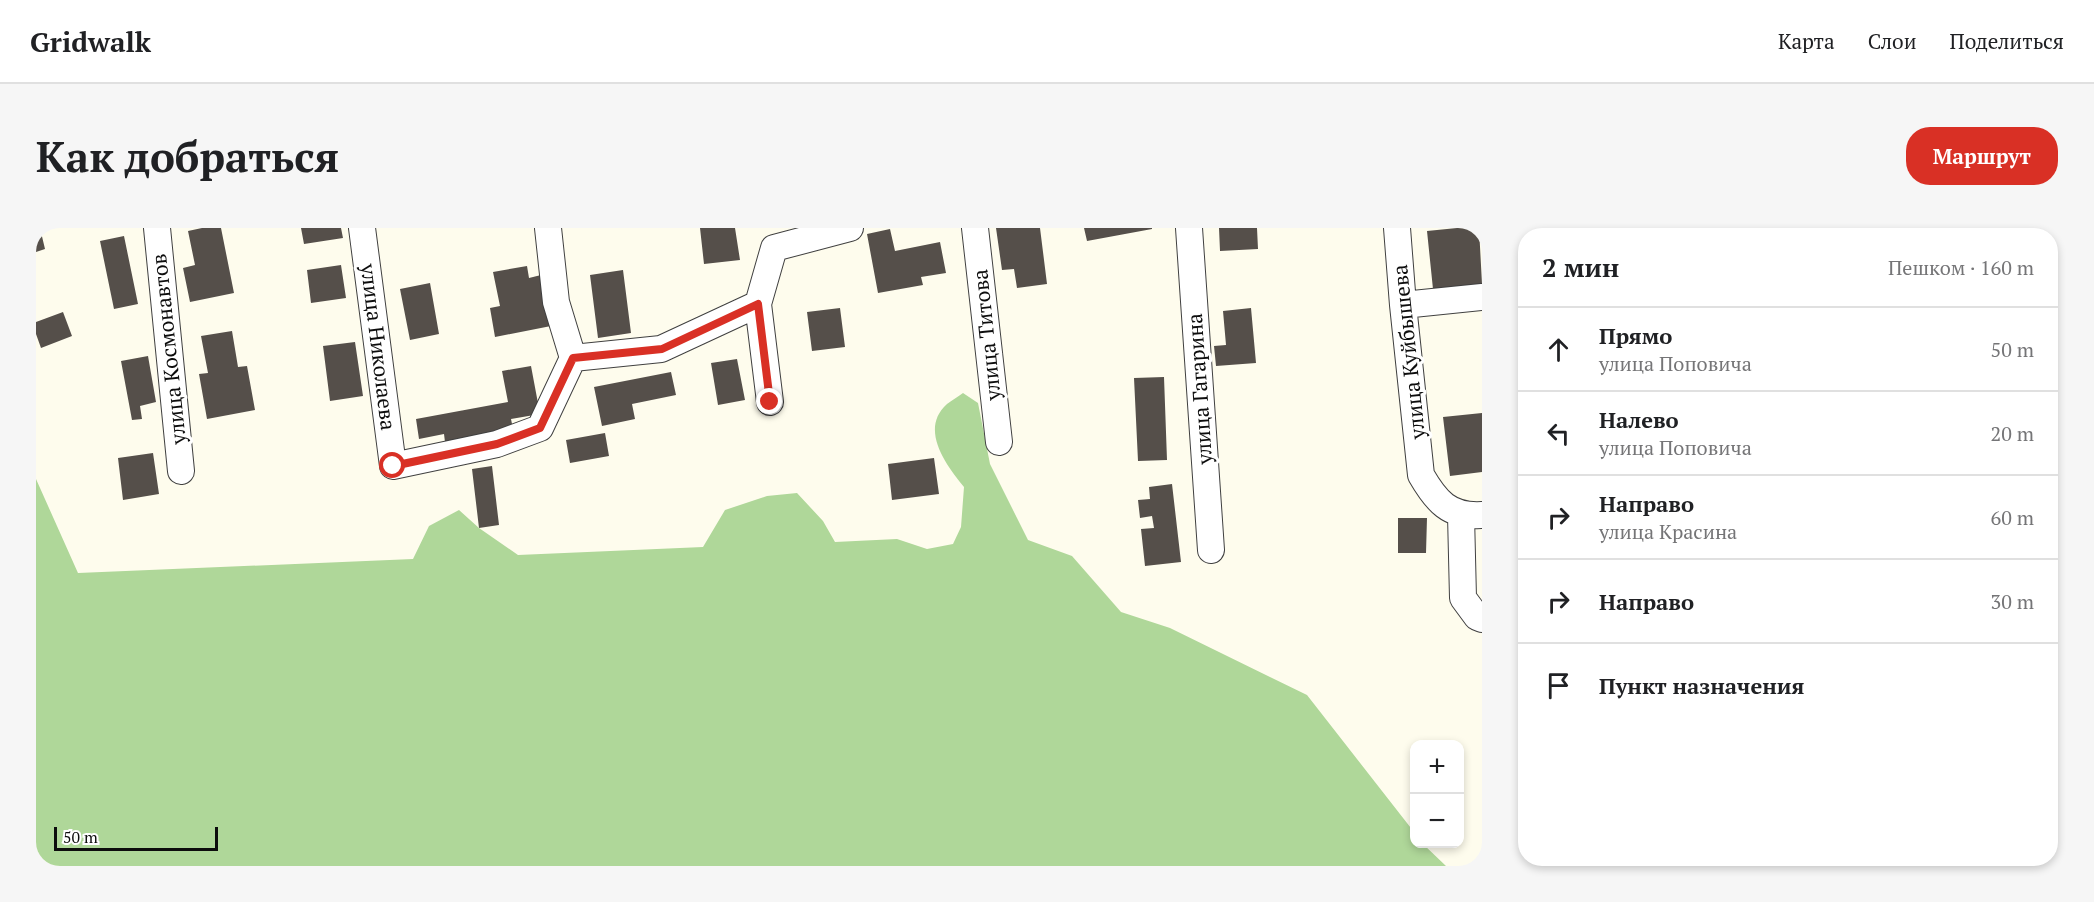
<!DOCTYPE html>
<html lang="ru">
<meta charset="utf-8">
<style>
body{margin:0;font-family:"PT Serif",serif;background:#f6f6f6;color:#202124}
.controls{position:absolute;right:18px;bottom:18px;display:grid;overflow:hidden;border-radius:12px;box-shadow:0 3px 9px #0003}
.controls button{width:54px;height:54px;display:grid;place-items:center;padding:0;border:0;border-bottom:2px solid #e0e0e0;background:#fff;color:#202124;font:30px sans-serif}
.scale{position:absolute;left:18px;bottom:15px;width:164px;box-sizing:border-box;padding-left:6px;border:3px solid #0d0d0d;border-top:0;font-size:16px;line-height:21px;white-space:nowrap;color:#0d0d0d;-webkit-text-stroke:4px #fff;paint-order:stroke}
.stop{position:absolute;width:18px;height:18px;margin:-14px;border:4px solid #d93025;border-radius:50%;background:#fff}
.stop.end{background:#d93025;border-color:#fff;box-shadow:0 2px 6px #0008}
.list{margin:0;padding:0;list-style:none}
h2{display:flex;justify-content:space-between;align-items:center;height:78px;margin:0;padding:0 24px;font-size:26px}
h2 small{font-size:20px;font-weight:400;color:#757577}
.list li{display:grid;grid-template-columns:39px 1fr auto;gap:18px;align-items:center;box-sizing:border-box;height:84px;padding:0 24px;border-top:2px solid #e0e0e0}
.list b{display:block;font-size:22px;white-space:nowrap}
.list p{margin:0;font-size:20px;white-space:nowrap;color:#757577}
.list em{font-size:20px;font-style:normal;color:#757577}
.icon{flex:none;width:33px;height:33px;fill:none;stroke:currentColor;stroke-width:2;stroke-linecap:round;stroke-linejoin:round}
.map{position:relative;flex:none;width:1446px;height:638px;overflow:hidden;border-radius:24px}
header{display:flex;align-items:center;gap:36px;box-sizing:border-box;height:84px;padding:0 30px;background:#fff;border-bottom:2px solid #e0e0e0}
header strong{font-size:28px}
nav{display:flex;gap:33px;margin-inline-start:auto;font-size:21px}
.intro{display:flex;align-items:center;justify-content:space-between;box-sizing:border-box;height:144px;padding:0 36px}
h1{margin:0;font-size:42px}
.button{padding:15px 27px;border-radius:24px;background:#d93025;color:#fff;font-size:21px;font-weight:700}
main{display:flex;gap:36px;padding:0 36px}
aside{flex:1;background:#fff;border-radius:24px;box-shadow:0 3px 9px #0003}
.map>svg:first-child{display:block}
</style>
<header>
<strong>Gridwalk</strong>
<nav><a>Карта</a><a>Слои</a><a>Поделиться</a></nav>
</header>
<div class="intro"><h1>Как добраться</h1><a class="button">Маршрут</a></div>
<main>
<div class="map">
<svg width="1446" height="638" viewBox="0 0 1446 638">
<rect width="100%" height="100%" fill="#fefced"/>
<path fill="#afd799" d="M927 165 942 175 954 236 992 312 1036 328 1085 384 1134 400 1271 467 1378 604V616H1387L1410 638H0V251L42 345 377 331 393 298 423 282 443 300 482 327 667 319 689 282 731 268 761 265 787 293 799 314 861 311 891 321 917 316 925 299 928 259C910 237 883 201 911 176 916 172 922 169 927 165Z"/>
<path fill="#554f4a" d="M0 0H4L9 21 0 24Z
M166 0H185L198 65 154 74 147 40 159 37 152 3Z
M265 0H305L307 10 268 16Z
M664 0H699L704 32 668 36Z
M960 0H1004L1011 56 981 60 978 41 966 42Z
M1048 0H1116V1L1051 13Z
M1183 0H1221L1222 21 1184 23Z
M1421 0H1443L1446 56 1397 61 1391 3Z
M854 1 859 23 904 14 910 45 885 49 887 57 842 65 831 6Z
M88 8 102 76 78 81 64 13Z
M305 37 310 70 275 75 271 42Z
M491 38 493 50 505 47 515 98 459 109 454 80 464 78 457 44Z
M587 42 595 105 562 110 554 47Z
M394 55 403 106 374 112 364 61Z
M804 80 809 119 776 123 771 84Z
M1215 80 1220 135 1180 138 1178 118 1190 117 1187 83Z
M27 84 36 108 5 120 0 106V94Z
M196 103 202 139 211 138 219 182 171 191 163 146 172 145 165 108Z
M319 114 327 168 294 173 287 118Z
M112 128 120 174 104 178 106 191 96 192 85 133Z
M701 131 709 172 682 177 675 135Z
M495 138 504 186 475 191 477 201 409 214 408 206 383 211 380 191 472 174 466 143Z
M635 144 640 167 596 176 599 191 566 198 558 159Z
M1128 149 1131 232 1102 233 1098 150Z
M1446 185V244L1414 248 1407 189Z
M569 205 573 228 534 235 530 212Z
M117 225 123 266 87 272 82 230Z
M898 230 903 266 856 272 852 236Z
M456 238 463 297 443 300 436 241Z
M1136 256 1145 334 1109 338 1105 301 1118 300 1116 288 1104 290 1102 272 1114 271 1113 259Z
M1362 290H1391L1390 325H1362Z"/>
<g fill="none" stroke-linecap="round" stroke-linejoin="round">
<defs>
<path id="minor" d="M121 0 145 243
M326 0 357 238 461 216 504 200 537 130 520 74 512 0
M939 0 963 214
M1153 0 1175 322
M1361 0 1367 77 1385 247C1400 273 1413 289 1446 287
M722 76 734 174
M1367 77 1446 69
M537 130 625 121 722 76 738 20 814 0
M1425 287 1427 370 1441 389 1446 391"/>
</defs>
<use href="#minor" stroke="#404040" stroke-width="28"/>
<use href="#minor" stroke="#fff" stroke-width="26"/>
</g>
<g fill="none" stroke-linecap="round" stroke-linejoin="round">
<path stroke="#d93025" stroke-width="8" d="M357 238 461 216 504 200 537 130 626 121 722 76 734 174"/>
</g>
<g text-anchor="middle" stroke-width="6" stroke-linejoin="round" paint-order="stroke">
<g font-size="21" fill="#0d0d0d" stroke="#fff">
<text transform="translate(951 107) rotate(-96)" y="7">улица Титова</text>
<text transform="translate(342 119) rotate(83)" y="7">улица Николаева</text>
<text transform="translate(133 121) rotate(-96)" y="7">улица Космонавтов</text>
<text transform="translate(1373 124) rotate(-96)" y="7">улица Куйбышева</text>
<text transform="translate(1164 161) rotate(-94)" y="7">улица Гагарина</text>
</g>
</g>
</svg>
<div class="controls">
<button>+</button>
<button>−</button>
</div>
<div class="scale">50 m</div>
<div class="stop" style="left:357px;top:238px"></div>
<div class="stop end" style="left:734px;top:174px"></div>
</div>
<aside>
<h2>2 мин<small>Пешком · 160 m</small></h2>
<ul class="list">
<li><svg class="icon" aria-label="ahead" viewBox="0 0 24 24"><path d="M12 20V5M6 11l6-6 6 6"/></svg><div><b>Прямо</b><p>улица Поповича</p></div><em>50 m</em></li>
<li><svg class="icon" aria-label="left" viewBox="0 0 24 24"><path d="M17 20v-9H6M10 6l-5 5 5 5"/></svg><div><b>Налево</b><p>улица Поповича</p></div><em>20 m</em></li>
<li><svg class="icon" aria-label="right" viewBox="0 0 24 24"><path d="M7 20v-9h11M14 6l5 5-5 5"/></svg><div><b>Направо</b><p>улица Красина</p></div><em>60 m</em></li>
<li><svg class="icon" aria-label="right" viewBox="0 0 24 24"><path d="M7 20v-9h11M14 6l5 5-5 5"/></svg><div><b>Направо</b></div><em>30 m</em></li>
<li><svg class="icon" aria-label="arrive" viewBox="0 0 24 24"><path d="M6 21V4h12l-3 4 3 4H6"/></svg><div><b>Пункт назначения</b></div></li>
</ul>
</aside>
</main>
